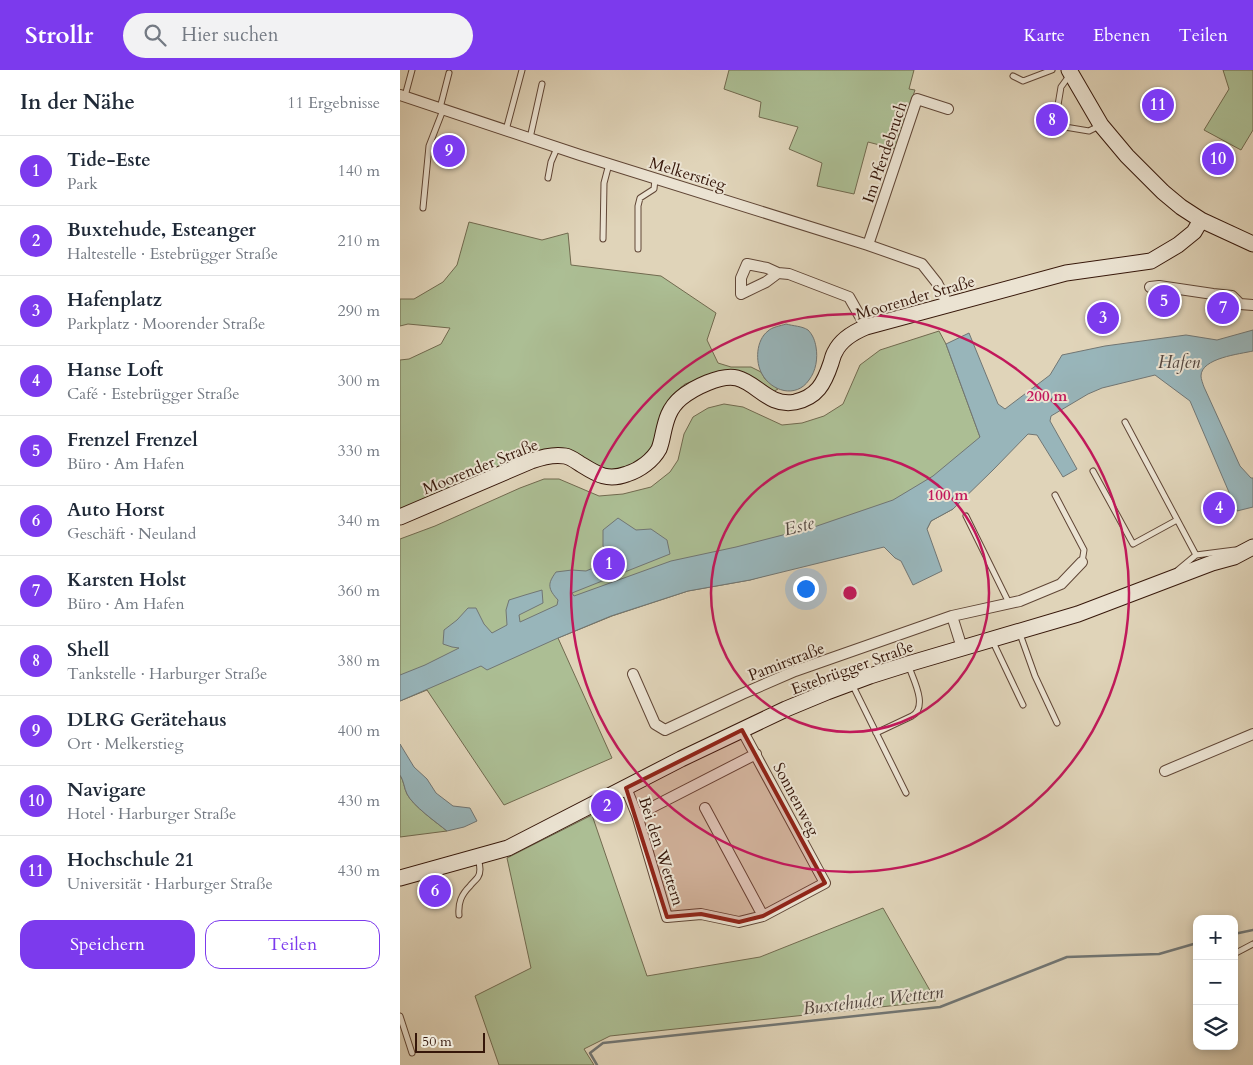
<!DOCTYPE html>
<html lang="de">
<meta charset="utf-8">
<style>
body{margin:0;font-family:Cardo,serif;background:#f2f2f3;color:#1f2937}
.controls{position:absolute;right:15px;bottom:15px;display:grid;overflow:hidden;border-radius:10px;box-shadow:0 2px 8px #0003}
.controls button{width:45px;height:45px;display:grid;place-items:center;padding:0;border:0;border-bottom:1px solid #e0e1e3;background:#fff;color:#1f2937;font:25px sans-serif}
.scale{position:absolute;left:15px;bottom:12px;width:70px;box-sizing:border-box;padding-left:5px;border:2px solid #36170a;border-top:0;font-size:14px;line-height:18px;white-space:nowrap;color:#36170a;-webkit-text-stroke:4px #ebe3d2;paint-order:stroke}
.you{position:absolute;left:405px;top:518px;width:18px;height:18px;margin:-12px;border:4px solid #fff;border-radius:50%;background:#1a73e8;box-shadow:0 0 0 8px #1a73e833}
.badge{display:grid;place-items:center;width:32px;height:32px;border-radius:50%;background:#7c3aed;color:#fff;font-size:16px;font-weight:700}
.pin{position:absolute;translate:-50% -50%;border:2px solid #fff;box-shadow:0 1px 5px #0006}
.list{margin:0;padding:0;list-style:none}
h2{display:flex;justify-content:space-between;align-items:center;height:65px;margin:0;padding:0 20px;font-size:21px}
h2 small{font-size:16px;font-weight:400;color:#747a83}
.list li{display:grid;grid-template-columns:32px 1fr auto;gap:15px;align-items:center;box-sizing:border-box;height:70px;padding:0 20px;border-top:1px solid #e0e1e3}
.list b{display:block;font-size:19px;white-space:nowrap}
.list p{margin:0;font-size:16px;white-space:nowrap;color:#747a83}
.list em{font-size:16px;font-style:normal;color:#747a83}
.actions{display:flex;gap:10px;padding:15px 20px}
.actions a{flex:1;padding:11px 0;border:1px solid #7c3aed;border-radius:15px;text-align:center;font-size:18px;color:#7c3aed}
.actions .main{background:#7c3aed;color:#fff}
.icon{flex:none;width:28px;height:28px;fill:none;stroke:currentColor;stroke-width:2;stroke-linecap:round;stroke-linejoin:round}
.map{position:relative;flex:none;width:853px;height:995px;overflow:hidden}
header{display:flex;align-items:center;gap:30px;box-sizing:border-box;height:70px;padding:0 25px;background:#7c3aed;color:#fff}
header strong{font-size:24px}
nav{display:flex;gap:28px;margin-inline-start:auto;font-size:18px}
.search{width:350px;height:45px;background:#f2f2f3;display:flex;align-items:center;gap:12px;box-sizing:border-box;padding:0 18px;border-radius:28px;color:#747a83;font-size:19px}
main{display:flex}
aside{flex:1;background:#fff}
.map>svg:first-child{display:block}
</style>
<header>
<strong>Strollr</strong>
<div class="search"><svg class="icon" aria-label="search" viewBox="0 0 24 24"><circle cx="10" cy="10" r="6"/><path d="M15 15l6 6"/></svg>Hier suchen</div>
<nav><a>Karte</a><a>Ebenen</a><a>Teilen</a></nav>
</header>
<main>
<aside>
<h2>In der Nähe<small>11 Ergebnisse</small></h2>
<ul class="list">
<li><span class="badge">1</span><div><b>Tide-Este</b><p>Park</p></div><em>140 m</em></li>
<li><span class="badge">2</span><div><b>Buxtehude, Esteanger</b><p>Haltestelle · Estebrügger Straße</p></div><em>210 m</em></li>
<li><span class="badge">3</span><div><b>Hafenplatz</b><p>Parkplatz · Moorender Straße</p></div><em>290 m</em></li>
<li><span class="badge">4</span><div><b>Hanse Loft</b><p>Café · Estebrügger Straße</p></div><em>300 m</em></li>
<li><span class="badge">5</span><div><b>Frenzel Frenzel</b><p>Büro · Am Hafen</p></div><em>330 m</em></li>
<li><span class="badge">6</span><div><b>Auto Horst</b><p>Geschäft · Neuland</p></div><em>340 m</em></li>
<li><span class="badge">7</span><div><b>Karsten Holst</b><p>Büro · Am Hafen</p></div><em>360 m</em></li>
<li><span class="badge">8</span><div><b>Shell</b><p>Tankstelle · Harburger Straße</p></div><em>380 m</em></li>
<li><span class="badge">9</span><div><b>DLRG Gerätehaus</b><p>Ort · Melkerstieg</p></div><em>400 m</em></li>
<li><span class="badge">10</span><div><b>Navigare</b><p>Hotel · Harburger Straße</p></div><em>430 m</em></li>
<li><span class="badge">11</span><div><b>Hochschule 21</b><p>Universität · Harburger Straße</p></div><em>430 m</em></li>
</ul>
<div class="actions"><a class="main">Speichern</a><a>Teilen</a></div>
</aside>
<div class="map">
<svg width="853" height="995" viewBox="0 0 853 995">
<rect width="100%" height="100%" fill="#e0d4b9"/>
<filter id="stains"><feTurbulence type="fractalNoise" baseFrequency=".004" numOctaves="4"/><feColorMatrix values="0 0 0 0 .2 0 0 0 0 .09 0 0 0 0 .02 0 0 0 .5 -.17"/></filter>
<radialGradient id="worn" r=".72"><stop offset=".6" stop-color="#630" stop-opacity="0"/><stop offset="1" stop-color="#630" stop-opacity=".3"/></radialGradient>
<path fill="#acbe94" stroke="#716a4f" d="M329 0H514L509 19 515 20 495 79 468 72 454 124 417 116 422 93 389 79 398 57 359 47 361 32 324 19Z
M823 0H853V60L841 80 804 60 829 19Z
M69 152 142 170 168 163 171 195 261 206 316 243 307 270 318 293 331 297H351L361 302 365 309 378 319 371 323 316 303 285 314 273 324 263 340 255 372 250 382 240 393 210 403 171 382 0 439V290L9 289 41 274 50 258 8 254 0 256V229H14L43 212 57 195Z
M539 261 546 274 580 367 553 439 531 451 527 459 350 510 288 521 212 546 158 568 212 688 104 735 27 620 0 631V469L35 456 120 418 144 409H159L199 426 223 424 251 417 270 402 278 390 284 364 293 347 308 338 324 334 343 337 382 355 402 353 424 346 443 334 460 295 480 280Z
M0 705C4 711 4 718 7 724 13 736 36 752 47 761L0 767Z
M192 745 247 906 360 887 483 838 536 931 210 966 184 979 194 995H99L75 926 131 898 107 788Z"/>
<path fill="#98b5ba" stroke="#717674" d="M386 254C393 256 402 256 408 260 413 265 415 271 416 277 418 288 416 301 409 310 396 329 371 321 362 304 355 292 356 270 368 261 372 257 380 256 386 254Z
M853 260V281C840 284 801 288 801 306 801 309 803 314 804 317L840 396 851 408H853V437L837 441 790 331 755 305 702 318 688 324 651 346 650 351 677 399 663 407 637 365 628 364 593 400 553 439 531 451 527 459 542 501 513 515 501 491 495 488 484 477 350 510 288 521 211 546 158 568 87 600 81 596 0 631V605L25 595 59 578 52 577 43 574 44 560 57 550 68 538H76L84 554 92 563 107 555 106 540 109 530 125 525 142 520 143 533 119 545 120 552 157 535 158 530C148 519 147 514 156 502L172 500 186 501 200 495H208L210 497 214 492 203 476V460L218 448 236 460 251 459 267 470 270 484 172 523 174 526 271 491 336 477 414 457 493 430 533 406 580 367 546 274 569 263 598 334 605 339 650 305 662 285 705 276 786 265 817 270Z
M0 674 14 697 27 709 36 723 53 736 70 738 77 751 64 757 47 761C36 752 13 736 7 724 4 718 4 711 0 705Z"/>
<g fill="none" stroke-linecap="round" stroke-linejoin="round">
<path stroke="#717674" stroke-width="2.5" d="M834 864 853 860
M197 995 190 983 203 973 540 937 667 887 759 884 797 873"/>
<defs>
<path id="lane" d="M613 6 623 11 652 0
M669 6 661 17 657 41 665 57 689 61 699 56
M5 26 12 0
M40 38 49 3
M106 60 122 0
M130 68 142 14
M148 108 151 92 157 78
M23 138 29 76 43 40
M203 169 204 113 209 94
M238 179V136L240 128 254 119 255 109
M725 352 796 485 778 500
M693 401 733 474 777 450
M655 425 684 480 682 492
M566 446 609 533
M796 485 835 480
M620 564 635 606 657 653
M593 572 623 635
M452 614 506 723
M476 663 512 646C528 637 514 611 509 597
M59 845C58 833 61 825 70 816 72 813 76 810 78 807 82 801 79 793 78 787
M834 884 853 874
M0 946 12 983"/>
<path id="street" d="M0 25 180 85 468 175 522 194 537 213 548 235
M468 175 517 29 548 39
M378 203 366 212 341 224V208L347 194 367 198 378 203 389 204 449 227 466 257
M750 217 759 216 813 224 832 226 840 234 853 235
M552 546 620 531 661 514 682 492
M233 604 255 654 265 660 342 624 395 601 552 546 562 578
M765 701 853 664
M226 718 237 745 267 847 301 844 339 852 363 846 425 813 342 660
M305 738 363 846
M237 745 356 684"/>
<path id="secondary" d="M669 0 701 55 727 86 763 122 781 137 801 150 853 174
M0 447 131 391C142 387 154 384 165 386 171 387 177 392 182 395 198 405 208 411 227 404 240 400 253 390 259 379 261 374 262 369 263 364 266 350 269 338 281 328 293 318 321 304 337 308 357 313 369 337 395 332 417 327 424 314 431 293 432 290 433 285 435 282 441 269 454 262 466 257L666 203 751 191 778 175 794 162 801 150
M0 808 108 778 281 689 386 639 427 622 470 606 508 594 678 544 812 493 834 487 853 477"/>
</defs>
<use href="#lane" stroke="#604636" stroke-width="7"/>
<use href="#street" stroke="#604636" stroke-width="12"/>
<use href="#secondary" stroke="#36170a" stroke-width="17"/>
<use href="#lane" stroke="#ebe3d2" stroke-width="5"/>
<use href="#street" stroke="#ebe3d2" stroke-width="10"/>
<use href="#secondary" stroke="#ebe3d2" stroke-width="15"/>
</g>
<path fill="#8f2418" fill-opacity="0.2" stroke="#8f2418" stroke-width="4" stroke-linejoin="round" d="M342 660 425 813 363 846 339 852 301 844 267 847 226 718Z"/>
<g fill="none" stroke="#c2185b" stroke-width="2.5">
<circle cx="450" cy="523" r="139"/>
<circle cx="450" cy="523" r="279"/>
</g>
<g text-anchor="middle" stroke-width="4" stroke-linejoin="round" paint-order="stroke">
<g font-size="16" fill="#36170a" stroke="#ebe3d2">
<text transform="translate(484 82) rotate(-71)" y="6">Im Pferdebruch</text>
<text transform="translate(288 103) rotate(17)" y="6">Melkerstieg</text>
<text transform="translate(515 227) rotate(-16)" y="6">Moorender Straße</text>
<text transform="translate(80 396) rotate(-22)" y="6">Moorender Straße</text>
<text transform="translate(386 591) rotate(-21)" y="6">Pamirstraße</text>
<text transform="translate(452 597) rotate(-20)" y="6">Estebrügger Straße</text>
<text transform="translate(397 729) rotate(62)" y="6">Sonnenweg</text>
<text transform="translate(262 781) rotate(72)" y="6">Bei den Wettern</text>
</g>
<g font-size="18" font-style="italic" fill="#53463f" stroke="#ebe3d2">
<text x="779" y="298">Hafen</text>
<text transform="translate(399 456) rotate(-14)" y="6">Este</text>
<text transform="translate(473 930) rotate(-7)" y="6">Buxtehuder Wettern</text>
</g>
</g>
<circle cx="450" cy="523" r="8" fill="#c2185b" stroke="#ebe3d2" stroke-width="2.5"/>
<g font-size="15" text-anchor="middle" font-weight="bold" fill="#c2185b" stroke="#ebe3d2" stroke-width="4" stroke-linejoin="round" paint-order="stroke">
<text x="647" y="331">200 m</text>
<text x="548" y="430">100 m</text>
</g>
<rect width="100%" height="100%" filter="url(#stains)"/>
<rect width="100%" height="100%" fill="url(#worn)"/>
</svg>
<div class="controls">
<button>+</button>
<button>−</button>
<button><svg class="icon" aria-label="layers" viewBox="0 0 24 24"><path d="M12 4l9 5-9 5-9-5zM3 14l9 5 9-5"/></svg></button>
</div>
<div class="scale">50 m</div>
<div class="you"></div>
<div class="pin badge" style="left:209px;top:494px">1</div>
<div class="pin badge" style="left:207px;top:736px">2</div>
<div class="pin badge" style="left:703px;top:248px">3</div>
<div class="pin badge" style="left:819px;top:438px">4</div>
<div class="pin badge" style="left:764px;top:231px">5</div>
<div class="pin badge" style="left:35px;top:821px">6</div>
<div class="pin badge" style="left:823px;top:238px">7</div>
<div class="pin badge" style="left:652px;top:50px">8</div>
<div class="pin badge" style="left:49px;top:81px">9</div>
<div class="pin badge" style="left:818px;top:89px">10</div>
<div class="pin badge" style="left:758px;top:35px">11</div>
</div>
</main>
